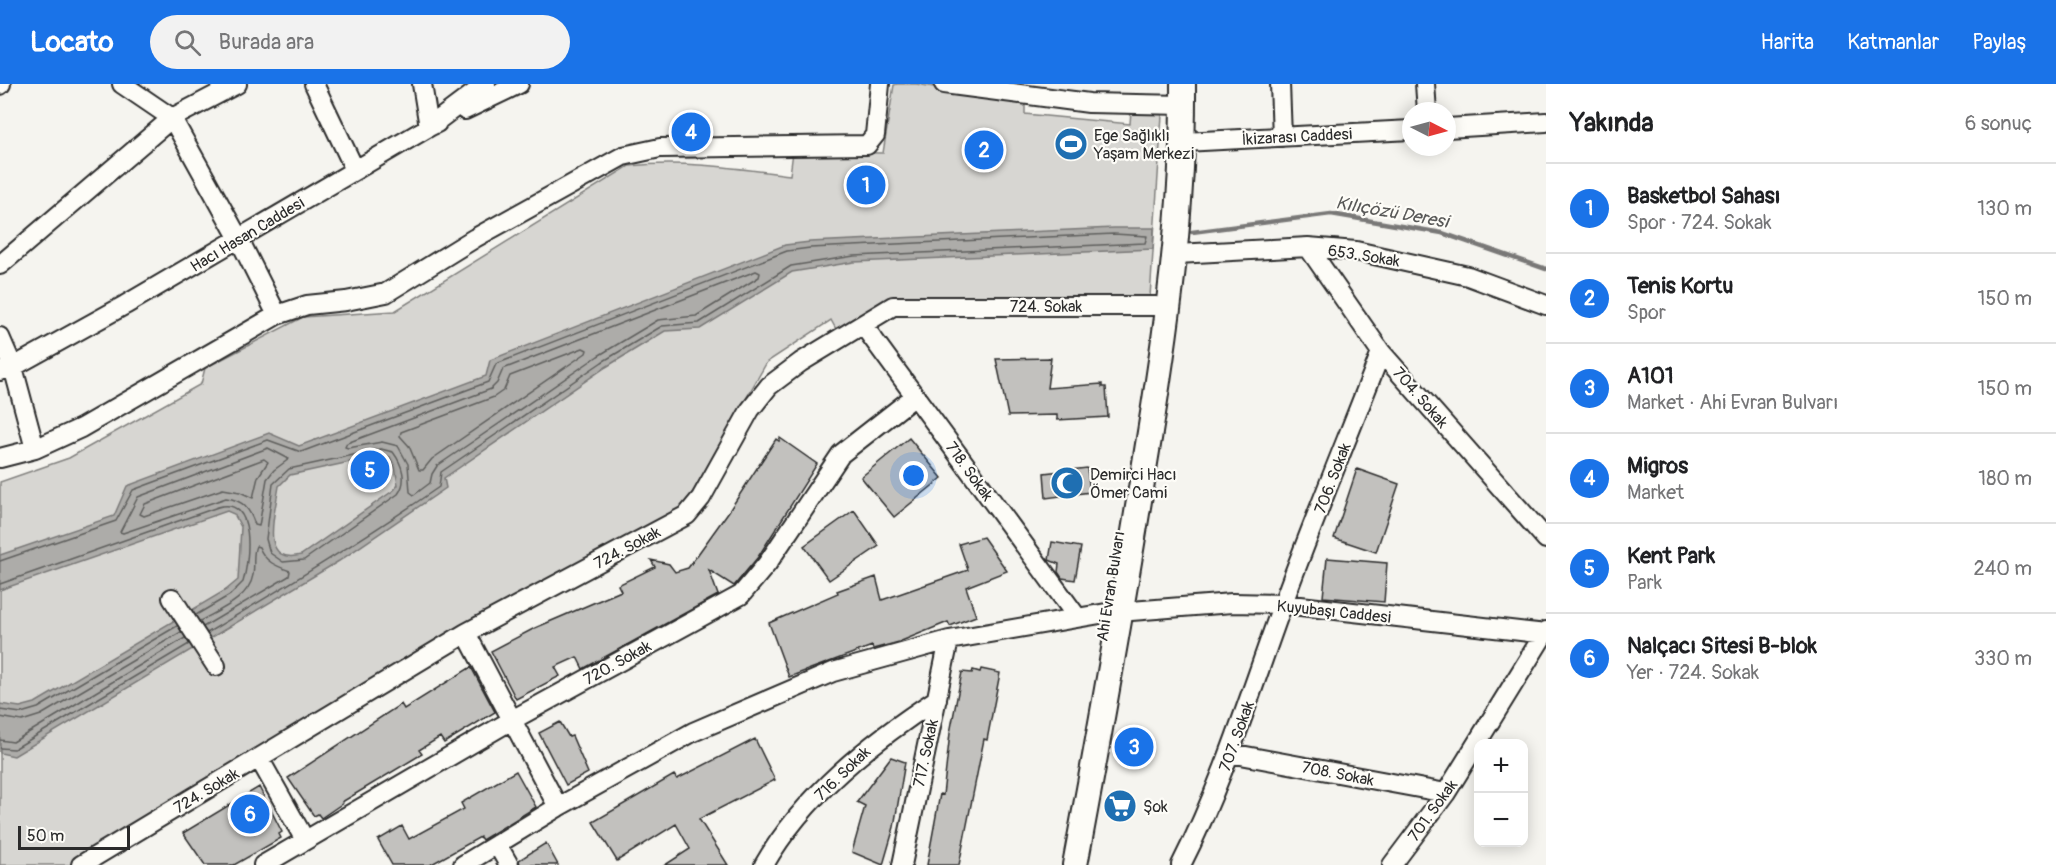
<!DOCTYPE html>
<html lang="tr">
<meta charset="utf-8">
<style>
body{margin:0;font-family:Pangolin,sans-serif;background:#f2f2f2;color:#202124}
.controls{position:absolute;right:18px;bottom:18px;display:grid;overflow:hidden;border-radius:12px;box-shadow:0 3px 15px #0003}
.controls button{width:54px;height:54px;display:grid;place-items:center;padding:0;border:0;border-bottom:2px solid #e0e0e0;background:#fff;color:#202124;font:30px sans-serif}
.compass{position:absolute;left:1402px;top:18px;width:54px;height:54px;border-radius:50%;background:#fff;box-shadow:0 3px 15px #0003;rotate:96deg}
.scale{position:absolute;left:18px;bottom:15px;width:112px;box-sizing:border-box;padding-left:6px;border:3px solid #2b2b2b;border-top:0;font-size:16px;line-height:21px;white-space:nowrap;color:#2b2b2b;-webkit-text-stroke:4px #fdfcf7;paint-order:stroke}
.you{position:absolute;left:914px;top:392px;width:21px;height:21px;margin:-15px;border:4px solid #fff;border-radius:50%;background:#1a73e8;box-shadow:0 0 0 9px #1a73e833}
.badge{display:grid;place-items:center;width:39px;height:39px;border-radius:50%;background:#1a73e8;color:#fff;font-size:20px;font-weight:700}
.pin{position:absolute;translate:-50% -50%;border:3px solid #fff;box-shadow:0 2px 6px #0006}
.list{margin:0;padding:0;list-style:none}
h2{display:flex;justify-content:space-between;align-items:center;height:78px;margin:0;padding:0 24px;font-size:26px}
h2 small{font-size:20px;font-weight:400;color:#757577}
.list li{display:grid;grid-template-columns:39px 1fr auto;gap:18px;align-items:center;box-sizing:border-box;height:90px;padding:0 24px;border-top:2px solid #e0e0e0}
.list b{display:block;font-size:22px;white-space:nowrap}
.list p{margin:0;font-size:20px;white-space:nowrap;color:#757577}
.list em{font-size:20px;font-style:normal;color:#757577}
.icon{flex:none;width:33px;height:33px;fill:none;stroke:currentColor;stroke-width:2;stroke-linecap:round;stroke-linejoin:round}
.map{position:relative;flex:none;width:1546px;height:781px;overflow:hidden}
header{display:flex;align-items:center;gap:36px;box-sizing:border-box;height:84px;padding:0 30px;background:#1a73e8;color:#fff}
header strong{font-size:28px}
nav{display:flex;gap:33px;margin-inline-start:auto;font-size:21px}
.search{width:420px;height:54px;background:#f2f2f2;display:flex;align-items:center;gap:15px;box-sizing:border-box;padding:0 21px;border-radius:33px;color:#757577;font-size:22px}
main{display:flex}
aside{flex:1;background:#fff}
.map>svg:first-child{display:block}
</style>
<header>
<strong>Locato</strong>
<div class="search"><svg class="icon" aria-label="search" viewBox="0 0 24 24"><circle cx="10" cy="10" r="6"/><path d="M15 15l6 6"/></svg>Burada ara</div>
<nav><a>Harita</a><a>Katmanlar</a><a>Paylaş</a></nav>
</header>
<main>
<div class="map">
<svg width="1546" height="781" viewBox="0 0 1546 781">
<rect width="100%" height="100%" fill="#f5f4ef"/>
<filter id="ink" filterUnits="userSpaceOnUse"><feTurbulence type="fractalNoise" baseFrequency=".0167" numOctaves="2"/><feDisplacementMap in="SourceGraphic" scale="12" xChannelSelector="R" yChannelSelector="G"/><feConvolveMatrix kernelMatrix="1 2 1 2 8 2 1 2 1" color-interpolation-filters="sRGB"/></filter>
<g filter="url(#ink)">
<path fill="#d7d6d2" stroke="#81807e" stroke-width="1.5" d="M897 0H916L1025 18V30L1130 40 1131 27H1159L1162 31 1150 213 890 216 837 247 831 236 767 278 684 423 141 737 72 781H0V398L69 374 201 300 205 284 303 233 395 227 629 82C683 76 736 84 790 91L793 68 883 69 894 1Z"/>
<path fill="#adaca9" stroke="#797877" stroke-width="1.5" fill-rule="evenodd" d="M1114 144H1154L1153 165 854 178 792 188 700 245 665 247 606 283 444 394 446 404 339 477 14 672 0 669V620L20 623 35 619 226 506 238 496 241 443 234 430 227 427 0 506V471L114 432 127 402 269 349 299 362 486 292 490 276 785 161 810 158ZM382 371 390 373 395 383 398 401 394 406 301 471C257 482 276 425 279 402L290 391Z"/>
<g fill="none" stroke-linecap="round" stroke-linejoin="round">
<path stroke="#5f5f5d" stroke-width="1.5" d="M756 187 760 189 759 193 696 232 658 236 598 272 437 382 432 390 430 399 414 411 410 408 408 380 398 362 382 358 348 364 345 363 347 359 491 305 497 299 503 285Z
M583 264 587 266 586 269 432 375 423 386H419L409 362 400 352 401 348 494 313 504 306 510 292Z
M268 364 289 375 274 386 267 395 259 442 255 441C250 425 243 416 226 414L123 449 120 448 138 413Z
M381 365 393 368C402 380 408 397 398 410L304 476 283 478 270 469 266 455 273 400 289 385Z
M264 375 268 378 258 393 253 414 240 408 223 405 144 432 140 430 145 420Z
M0 477 116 437 133 406 268 356 301 368 488 298 496 280 787 167 810 164 1114 150 1147 152 1145 159 854 172 791 182 699 239 662 242 602 278 441 388 439 403C364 455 286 502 207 549
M0 500 218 423C257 412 249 477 243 498L230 511 196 531
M200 537C219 526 249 515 253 491 255 481 252 470 256 462L259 463C265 478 276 482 290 487L289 492 203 543
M0 626 21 629 38 624 177 542
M0 633 22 637 41 631 181 548
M0 656 13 658 185 554
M0 664 14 665 189 560"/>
<path stroke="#797877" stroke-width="4.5" d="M1192 148 1331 130 1442 149 1546 185"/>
</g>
<path fill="#c2c1be" stroke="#2b2b2b" stroke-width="1.5" d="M1051 274 1047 304 1102 300V303H1106L1108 333 1057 336V331L1008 332 996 275Z
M780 354 817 380 758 473 734 502 709 486 718 511 583 585 577 573 555 583 560 592 516 615 491 567 535 544 621 507 618 501 655 483 651 476 669 480 675 488 688 484 729 427 776 355 779 357Z
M909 354 942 394 894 433 861 393Z
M1087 384 1090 408 1046 414 1044 389Z
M1357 385 1399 400 1376 468 1334 454Z
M854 426 879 462 829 496 804 462Z
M983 453 1007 487 966 503 976 532 950 542 948 538 899 558 873 565 872 562 789 593 769 539 838 509 837 507 876 493 882 516 968 486 959 460Z
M1052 458 1081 463 1075 496 1062 494 1058 488 1059 480 1049 476Z
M1327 474 1387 479 1384 518 1323 513Z
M471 583 495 628 444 659 440 653 419 666 422 670 342 718 343 719 321 734 318 730 314 732 288 694 401 620 404 625Z
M981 585 1000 589 987 656 984 655 959 781H927L940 710 943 711 950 649 962 588 972 589 973 586 980 588Z
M560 638 569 653 572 652 588 689 566 701 539 649Z
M755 655 775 696 699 735 728 781H665L690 765 676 740 617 777 593 738 674 691 677 695Z
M891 673 905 678 894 743 883 781 852 768 865 722 857 718Z
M516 687 536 723 482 756 480 753 430 781H392L378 756 402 742 409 755 464 725 461 719Z
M259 703 282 748 279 750 281 754 234 781H205L183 749Z
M546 759 558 781H520L519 776Z"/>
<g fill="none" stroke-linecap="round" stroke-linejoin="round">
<defs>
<path id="street" d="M122 0 172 34 239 155 277 231
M314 0 355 86
M422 0 429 43 437 39
M944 0 1089 19 1184 21
M1280 0 1282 53
M1425 0 1427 27
M0 1 1 0
M465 26 519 0
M1447 44 1546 38
M1184 58 1411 46
M1308 163 1381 268 1546 455
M1177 170 1308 163 1356 167 1468 192 1546 221
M0 181 172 34 237 0
M863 241 1077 533
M0 253 13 283 35 365
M0 287 13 283 125 221 429 43 486 0
M0 374 35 365 81 344 277 231 307 221 346 217 386 209 475 154 623 72 660 64 867 61 875 51 880 0
M172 514 216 582
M466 549 558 723
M1230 669 1446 709
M259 674 305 756
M497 760 509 781
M81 781 466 549 687 431 701 414 750 326 769 302 801 278 893 222H1156
M263 781 512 636 741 511 767 480 841 370 915 312
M463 781 558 723 693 648 833 588 949 556 1106 529 1232 519 1283 520 1546 550
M764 781C804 711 871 658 937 615
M902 781 949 556
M1181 781C1223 698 1250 610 1282 522 1313 437 1348 353 1381 268
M1392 781 1446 709 1546 547"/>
<path id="secondary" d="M1075 781C1100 647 1124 513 1145 379 1166 252 1184 128 1183 0"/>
</defs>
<use href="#street" stroke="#2b2b2b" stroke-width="22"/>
<use href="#secondary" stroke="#2b2b2b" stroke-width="28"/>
<use href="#street" stroke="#fdfcf7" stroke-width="18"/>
<use href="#secondary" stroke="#fdfcf7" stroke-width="24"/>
</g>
</g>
<defs>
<symbol id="stadium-disc" viewBox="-11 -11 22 22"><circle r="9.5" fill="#1f6fb2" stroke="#fdfcf7"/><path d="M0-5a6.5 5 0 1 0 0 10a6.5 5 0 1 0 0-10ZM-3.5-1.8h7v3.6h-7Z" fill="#fff"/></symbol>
<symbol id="mosque-disc" viewBox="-11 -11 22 22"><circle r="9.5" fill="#1f6fb2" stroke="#fdfcf7"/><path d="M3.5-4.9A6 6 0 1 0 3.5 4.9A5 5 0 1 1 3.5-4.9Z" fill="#fff"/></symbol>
<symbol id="supermarket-disc" viewBox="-11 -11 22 22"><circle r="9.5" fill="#1f6fb2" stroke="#fdfcf7"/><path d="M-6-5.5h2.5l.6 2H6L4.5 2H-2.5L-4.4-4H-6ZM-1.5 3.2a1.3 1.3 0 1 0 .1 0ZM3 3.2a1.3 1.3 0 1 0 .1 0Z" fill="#fff"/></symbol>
</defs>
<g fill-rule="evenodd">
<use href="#stadium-disc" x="1052" y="41" width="38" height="38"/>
<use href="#mosque-disc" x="1048" y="380" width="38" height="38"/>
<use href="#supermarket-disc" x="1101" y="703" width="38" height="38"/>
</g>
<g text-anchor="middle" stroke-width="4.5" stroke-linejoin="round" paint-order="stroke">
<g font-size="16" fill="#2b2b2b" stroke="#fdfcf7" text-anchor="start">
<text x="1094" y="57">Ege Sağlıklı<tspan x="1094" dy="18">Yaşam Merkezi</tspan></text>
<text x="1090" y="396">Demirci Hacı<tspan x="1090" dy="18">Ömer Cami</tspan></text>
<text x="1143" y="728">Şok</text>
</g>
<g font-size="16" fill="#2b2b2b" stroke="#fdfcf7">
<text transform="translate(1297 52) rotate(-3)" y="6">İkizarası Caddesi</text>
<text transform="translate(247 150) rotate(-31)" y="6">Hacı Hasan Caddesi</text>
<text transform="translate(1364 171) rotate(9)" y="6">653. Sokak</text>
<text x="1046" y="228">724. Sokak</text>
<text transform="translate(1421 313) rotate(49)" y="6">704. Sokak</text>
<text transform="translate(970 387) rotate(54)" y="6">718. Sokak</text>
<text transform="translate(1332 394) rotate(-69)" y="6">706. Sokak</text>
<text transform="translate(627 463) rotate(-28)" y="6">724. Sokak</text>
<text transform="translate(1110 502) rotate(-81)" y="6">Ahi Evran Bulvarı</text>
<text transform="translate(1334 527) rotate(6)" y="6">Kuyubaşı Caddesi</text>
<text transform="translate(617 578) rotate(-29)" y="6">720. Sokak</text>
<text transform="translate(1236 652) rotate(-70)" y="6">707. Sokak</text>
<text transform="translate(925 669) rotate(-78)" y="6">717. Sokak</text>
<text transform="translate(842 689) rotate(-44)" y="6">716. Sokak</text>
<text transform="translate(1338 689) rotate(11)" y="6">708. Sokak</text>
<text transform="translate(206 706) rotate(-31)" y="6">724. Sokak</text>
<text transform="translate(1432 726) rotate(-54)" y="6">701. Sokak</text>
</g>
<g font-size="18" font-style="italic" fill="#585857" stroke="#fdfcf7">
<text transform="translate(1392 128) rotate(10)" y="6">Kılıçözü Deresi</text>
</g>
</g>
</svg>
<div class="controls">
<button>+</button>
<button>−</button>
</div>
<svg class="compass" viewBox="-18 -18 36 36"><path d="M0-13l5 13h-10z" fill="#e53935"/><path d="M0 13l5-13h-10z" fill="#757577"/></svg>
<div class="scale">50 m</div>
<div class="you"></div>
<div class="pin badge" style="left:866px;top:101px">1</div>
<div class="pin badge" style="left:984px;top:66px">2</div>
<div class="pin badge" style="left:1134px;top:663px">3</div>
<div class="pin badge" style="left:691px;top:48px">4</div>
<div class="pin badge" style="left:370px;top:386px">5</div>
<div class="pin badge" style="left:250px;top:730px">6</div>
</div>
<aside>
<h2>Yakında<small>6 sonuç</small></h2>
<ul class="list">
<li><span class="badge">1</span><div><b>Basketbol Sahası</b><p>Spor · 724. Sokak</p></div><em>130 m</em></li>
<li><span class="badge">2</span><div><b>Tenis Kortu</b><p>Spor</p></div><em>150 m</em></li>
<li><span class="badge">3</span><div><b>A101</b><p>Market · Ahi Evran Bulvarı</p></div><em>150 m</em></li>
<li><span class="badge">4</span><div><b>Migros</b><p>Market</p></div><em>180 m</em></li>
<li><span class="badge">5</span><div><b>Kent Park</b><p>Park</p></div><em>240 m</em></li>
<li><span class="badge">6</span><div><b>Nalçacı Sitesi B-blok</b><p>Yer · 724. Sokak</p></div><em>330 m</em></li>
</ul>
</aside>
</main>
